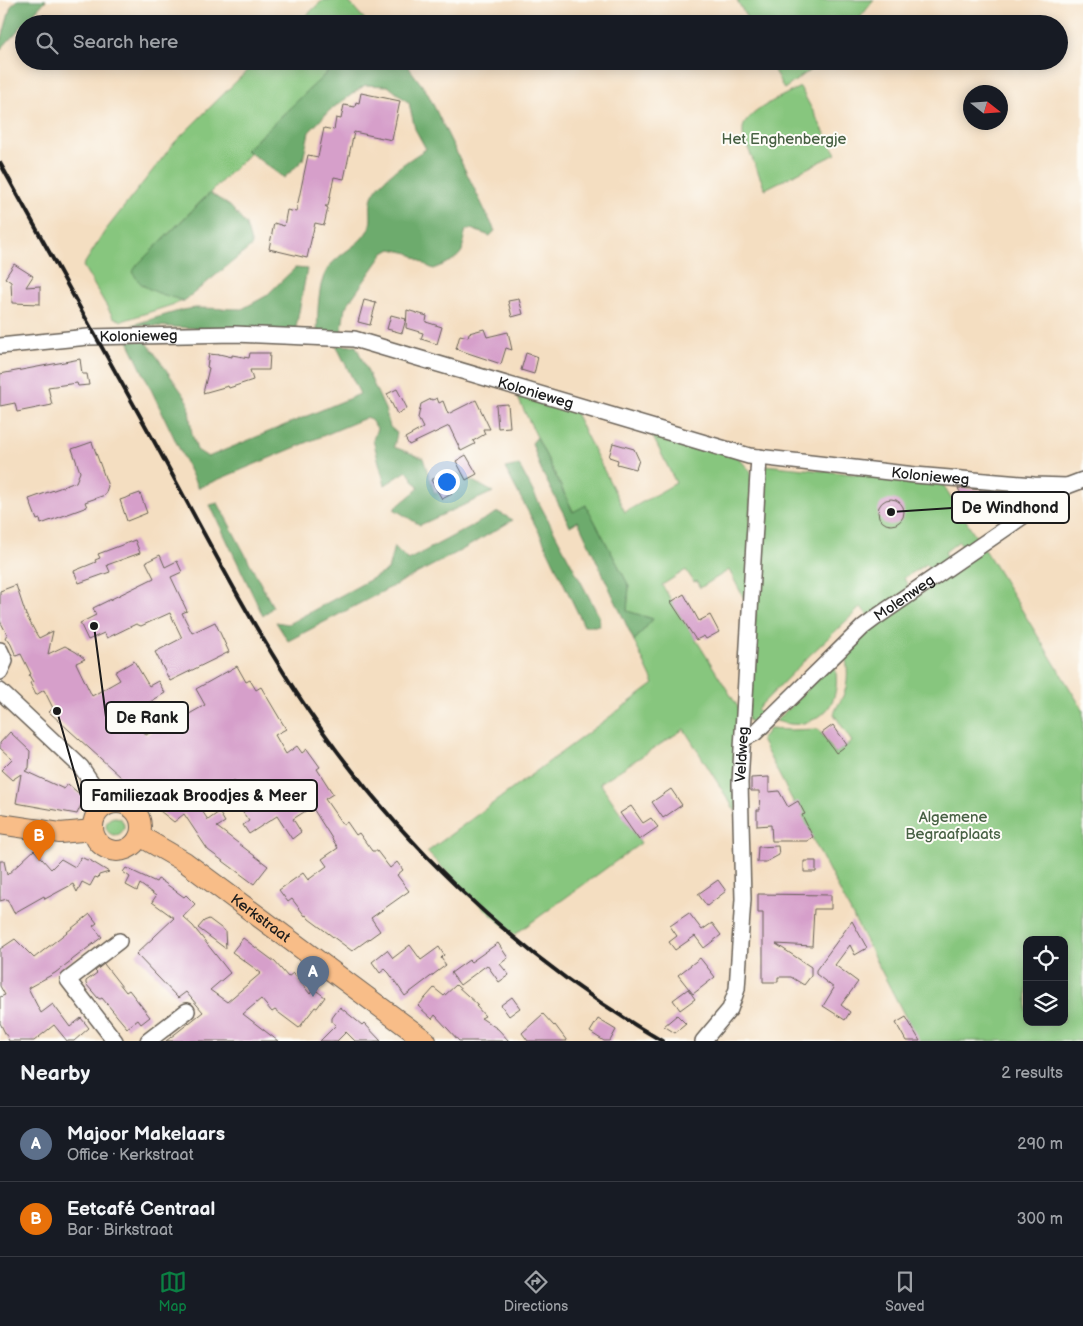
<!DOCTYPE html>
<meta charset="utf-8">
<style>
body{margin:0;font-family:"Balsamiq Sans",sans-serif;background:#20242c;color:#f1f3f6}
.controls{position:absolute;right:15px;bottom:15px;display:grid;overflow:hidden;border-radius:10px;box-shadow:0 2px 12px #0003}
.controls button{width:45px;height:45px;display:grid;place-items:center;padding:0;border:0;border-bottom:1px solid #363941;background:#171b24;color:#f1f3f6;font:25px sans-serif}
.compass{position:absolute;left:963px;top:85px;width:45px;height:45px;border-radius:50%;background:#171b24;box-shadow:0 2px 12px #0003;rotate:107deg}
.you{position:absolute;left:446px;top:481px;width:18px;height:18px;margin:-12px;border:4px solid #fff;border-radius:50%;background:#1a73e8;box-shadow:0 0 0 8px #1a73e833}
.badge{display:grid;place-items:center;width:32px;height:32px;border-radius:50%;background:#0b8043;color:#fff;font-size:16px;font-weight:700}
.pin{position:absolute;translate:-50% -41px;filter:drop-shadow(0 1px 2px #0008)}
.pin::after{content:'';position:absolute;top:26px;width:18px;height:15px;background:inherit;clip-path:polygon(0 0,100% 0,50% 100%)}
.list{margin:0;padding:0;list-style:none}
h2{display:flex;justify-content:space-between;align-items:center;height:65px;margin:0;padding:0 20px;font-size:21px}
h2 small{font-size:16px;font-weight:400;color:#9ea1a6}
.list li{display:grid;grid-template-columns:32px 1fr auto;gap:15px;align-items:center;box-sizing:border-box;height:75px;padding:0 20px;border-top:1px solid #363941}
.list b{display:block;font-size:19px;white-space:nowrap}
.list p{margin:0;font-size:16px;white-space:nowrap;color:#9ea1a6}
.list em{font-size:16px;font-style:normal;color:#9ea1a6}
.icon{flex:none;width:28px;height:28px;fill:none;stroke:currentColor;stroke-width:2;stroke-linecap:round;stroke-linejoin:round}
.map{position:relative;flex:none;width:1083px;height:1041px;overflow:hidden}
.search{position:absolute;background:#171b24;box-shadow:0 2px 12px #0003;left:15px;right:15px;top:15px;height:55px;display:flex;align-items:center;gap:12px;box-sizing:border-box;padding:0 18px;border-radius:28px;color:#9ea1a6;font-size:19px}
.sheet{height:215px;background:#171b24}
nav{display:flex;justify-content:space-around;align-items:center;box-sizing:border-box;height:70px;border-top:1px solid #363941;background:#171b24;font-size:14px;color:#9ea1a6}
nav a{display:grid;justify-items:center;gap:2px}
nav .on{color:#0b8043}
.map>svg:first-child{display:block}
</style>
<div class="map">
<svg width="1083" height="1041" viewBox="0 0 1083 1041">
<rect width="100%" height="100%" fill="#fdfcf7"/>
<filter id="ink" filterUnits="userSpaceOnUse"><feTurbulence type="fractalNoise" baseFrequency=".02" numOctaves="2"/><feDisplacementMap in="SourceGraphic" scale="10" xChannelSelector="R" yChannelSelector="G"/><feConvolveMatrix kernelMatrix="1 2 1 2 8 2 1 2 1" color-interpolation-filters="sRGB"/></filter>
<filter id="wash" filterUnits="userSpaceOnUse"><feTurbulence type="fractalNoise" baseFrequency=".0096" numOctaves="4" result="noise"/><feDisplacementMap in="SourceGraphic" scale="20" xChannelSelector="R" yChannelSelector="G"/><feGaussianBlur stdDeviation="1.12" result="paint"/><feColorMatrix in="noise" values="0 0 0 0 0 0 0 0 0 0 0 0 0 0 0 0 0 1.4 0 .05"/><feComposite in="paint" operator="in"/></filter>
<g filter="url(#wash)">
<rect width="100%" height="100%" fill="#f4dec1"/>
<path fill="#87c67e" stroke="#52714d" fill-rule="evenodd" d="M323 0H347L369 24H297Z
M737 0H874L855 24H750Z
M257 61H339L246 150 250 153 136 266 142 285 152 290 184 301 122 321 113 317 83 266 105 231 175 142Z
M769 61H823L784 89Z
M800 87 836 154 765 189 743 136C743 135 743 128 743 128 747 111 785 95 800 87Z
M514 390 572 407 625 512 676 483 649 429 737 456 751 472 748 606 729 570 700 588 697 581 694 582 686 570 662 585 741 712 736 812 684 729 600 783 641 843 514 935 467 893 427 852 654 684 634 641 653 619 627 611 629 586 586 505 574 513Z
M765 465 942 483 979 541 965 550 959 541 945 552 949 560 932 571 926 564 904 578 909 588 869 617 861 607 811 654 757 709 765 717 756 724 749 721 747 715 761 554Z
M984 548 1083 710V1041H918L761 740 769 729 789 730 818 729 835 753 852 742 834 714C836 708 840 702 843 696 849 683 848 668 845 654L854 641ZM1027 940H1064V1022H1027Z
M834 662C840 685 836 712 810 721 804 723 798 725 791 724 786 724 781 722 776 721Z
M106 826a9 9 0 1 1 18 0a9 9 0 1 1-18 0Z"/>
<path fill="#6dab6d" stroke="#446444" d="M18 0H46L0 50V45L11 6Z
M339 61H404L427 92 495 231 490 236 471 229 466 230C463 237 464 244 462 251 458 260 442 265 434 269L429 267 409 253 391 249 384 253 345 308 341 335 317 334C318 316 317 285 327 270 329 265 336 260 340 256 350 248 361 242 368 230 374 219 368 208 372 197 379 179 410 159 426 149L415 129 409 103 388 86 365 85 330 110 309 132 303 160 284 178 246 150Z
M210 193 230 206 246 225 252 246 184 301C166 295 140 291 133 272L136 266Z
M295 268 307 269 295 333 132 325 182 310 196 308 242 309 266 296Z
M128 341H146L188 401 192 434 197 450 208 457 360 394 336 345 356 346 385 409 390 427 397 433 394 447 423 458 435 494 458 473 493 492 420 525 394 509 419 488 407 471 385 485 373 440 377 428 368 417 198 488Z
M537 437 573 512 586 505 629 586 627 611 653 619 634 641 578 521 570 526 541 470 532 443Z
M519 465 599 616V626H584L541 536 505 468Z
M218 503 273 607 263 616 210 505Z
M498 512 513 520 462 550 288 641 276 622 288 624 388 570 394 546 408 560Z"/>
<g id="blocks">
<path fill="#d69fca" d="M361 93 400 101 392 140 354 132 344 179 334 177 328 206H325L328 208 324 225 315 223 307 258 269 249 274 223 284 226 287 210 296 212 308 155 318 157 324 128 334 130 336 118 341 119 344 105 355 107 356 102 359 103Z
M14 264 33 276 26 287 40 286V304L12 303 11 282 5 278Z
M519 299 523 314 512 317 508 301Z
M364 300 376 303 370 325 358 322Z
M407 310 427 316 426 322 442 327 437 344 421 339 423 333 406 328Z
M391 315 406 319 402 333 387 329Z
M484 329 487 337 508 332 512 350 506 348 501 364 456 349 460 335 468 337 469 333Z
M250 353H270L269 370H250L253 380 229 388 228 386 203 393 209 368 207 367 209 354 219 355V354L232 357V355L249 358Z
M526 353 538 357 534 374 521 370Z
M80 359 82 374H87L89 385 78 386 77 383 48 387 52 405 17 412 15 403 0 406V374Z
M397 389 407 408 397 414 387 394Z
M437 398 439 403 443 401 448 414 476 400 490 429H483L485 434 473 441 475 444 461 451 449 426 409 445 405 438 423 428 418 418 421 404 431 399 433 400Z
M508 404 510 427 498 428 496 405Z
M92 442 108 486 105 495 85 502 87 507 41 524 40 519 37 520 29 499 76 482 80 472 72 449Z
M613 443 634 449 639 460 636 469 617 464 618 460 609 457Z
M466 455 477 474 466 480 456 461Z
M441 475 452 494 442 499 431 480Z
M958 488 995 491 965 503Z
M1011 492 1016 493 1022 504 1005 513 998 501Z
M140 493 147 513 127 521 120 500Z
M878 512a13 13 0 1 1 26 0a13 13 0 1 1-26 0Z
M135 540 140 553 107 565 110 572 79 583 74 571 96 562 95 560 100 558 98 554Z
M160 555 165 567 177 561 182 572 171 577 187 611 182 613 192 633 215 622 229 652 170 681 155 652 182 638 170 613 141 626 136 624 107 638 104 633 88 640 80 623 96 615 93 608 154 578 146 562Z
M16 585 26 615 37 635 39 638 53 631 48 654 65 646 76 652 85 659 76 663 92 696 120 680 115 672 134 661 149 686 158 681 165 693 133 712 146 735 167 723 163 717 172 712 177 721 205 705 196 689 237 666 246 682 250 680 256 690 261 687 286 729 275 735 286 754 297 746 302 753 307 749 320 767 317 769 333 794 325 799 343 825 347 822 356 835 359 833 372 851H377L390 868 397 862 403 870 397 875 409 891 371 918 380 931 352 951 309 919 306 915 305 916 292 899 288 902 279 890 303 873 308 880 327 866 322 859 338 848 312 807 293 819 301 832 292 839 277 816 249 834 243 825 249 821 239 807 248 801 234 781 197 803 208 820 219 812 225 822 217 827 268 866 254 884 208 850 184 814 174 822 160 811 148 806 141 795 49 712 53 708 44 690 36 695 30 683 33 682 29 675 31 674 21 654 16 656 9 640 5 638 7 634 0 621V591Z
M684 594 699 621 710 615 719 632 706 639 704 636 696 640 671 602Z
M833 725 847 745 836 753 822 733Z
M10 732 30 751 29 768 25 771 64 789 68 784 84 798 77 814 16 803 21 774 12 780 1 770 12 759 0 748V743Z
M769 777V792L779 791 788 807 798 801 805 814 802 815 813 837 807 841H772L771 825 757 826V810H760L759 791H751V778Z
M671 789 682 805 663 818 652 802Z
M631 806 643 823 651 818 658 827 639 840 620 813Z
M778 846 779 855 766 862H757L758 847Z
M34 850 51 869 61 859 75 867 81 857 87 860 90 859 91 861 109 872 99 875 98 878 95 877 90 886 82 882 77 892 73 884 45 899 44 896 14 913 7 899 0 901V861H4L7 875Z
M804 861H816V872H804Z
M126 868 156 882 158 879 162 881 184 897 186 895 195 904 183 917 193 926 230 973 210 990 227 1002 261 973 232 952 243 938 275 962 288 977 293 973 310 994 314 989 325 997 317 1008 315 1007 299 1028 275 1010 272 1012 261 999 243 1014 278 1041H166L203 1012 186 992 178 998 136 954 174 918 152 902 156 896 140 884 137 891 126 885 130 877 123 872Z
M718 880 726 891 707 906 698 894Z
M758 894 831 895V909H814L812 946 776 944 811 967V976L804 985 791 977H778V982H763V913H758Z
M689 913 702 930 712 923 721 935 704 948 695 936 675 950 669 942 677 936 670 926Z
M90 914 97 923 93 926 102 937 55 973 28 988 41 1013 53 1004 70 1027 81 1018 89 1028 74 1041H67L54 1025 34 1041H9L0 1023V997L5 995 0 986V949L15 939 34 958Z
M209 919 225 931 226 949 198 928 204 921Z
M852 921 867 948 855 955 850 945 835 965 858 982 841 1005 850 1012 845 1020 823 1006 834 988 816 974V970Z
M498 943 508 958 500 964 509 975 499 982 487 965 460 985 451 973 469 960 471 962Z
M410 945 421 960 439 947 444 955 441 958 446 965 405 996 389 973 385 969 380 973 372 962 387 950 393 958Z
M700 958 715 977 693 994 678 975Z
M104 964 126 992 129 990 150 1017 141 1024 138 1020 127 1028 102 998 100 999 98 998 86 984V981L97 973 95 971Z
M456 985 478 1005 476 1006 485 1016 481 1018 498 1029 509 1041H459L435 1015 432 1019 418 1006 434 988 444 996Z
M688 989 695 999 680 1010 673 1000Z
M512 997 520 1008 509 1016 501 1005Z
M340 1007 362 1025 364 1023 381 1041H355L346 1032 337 1041H320L336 1025 332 1022V1018Z
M543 1014 554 1026 555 1025 567 1041H528L522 1033Z
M677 1015 686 1024 675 1033 664 1026Z
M906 1017 920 1041H906L896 1023Z
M598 1019 616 1030 610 1041H604L590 1032Z"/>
</g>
</g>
<g filter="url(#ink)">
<use href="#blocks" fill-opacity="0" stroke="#686056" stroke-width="1"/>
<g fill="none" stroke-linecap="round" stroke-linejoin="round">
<defs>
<g id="minor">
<path id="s1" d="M0 346 88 337 235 334 354 339 749 456 915 475 1034 485 1067 486"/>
<path d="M0 650 5 661 0 672"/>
<path d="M0 691 81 767 107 805"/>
<path id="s2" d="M743 739 755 733 863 627 875 618 1067 486 1083 480"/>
<path d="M115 1041 68 980 119 941"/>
<path d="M148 1041 187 1011"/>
<path id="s3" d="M703 1041 730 1009 737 989 743 899 740 783 759 457"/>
</g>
<g id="major">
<circle cx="117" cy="827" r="24"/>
<path d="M0 824 60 833 93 830"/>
<path id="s4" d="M140 836 185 862 426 1041"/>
</g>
</defs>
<use href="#minor" stroke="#686056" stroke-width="18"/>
<use href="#major" stroke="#686056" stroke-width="22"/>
<use href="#minor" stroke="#fff" stroke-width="15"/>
<use href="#major" stroke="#f8bd88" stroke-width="20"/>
<path stroke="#1c1c1c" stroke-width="4" d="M0 163C52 257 103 350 155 443 201 527 244 612 296 692 388 834 515 956 662 1041"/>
</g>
</g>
<g text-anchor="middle" stroke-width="4" stroke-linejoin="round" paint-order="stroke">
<g font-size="15" fill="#476043" stroke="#fdfcf7">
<text x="784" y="144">Het Enghenbergje</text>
<text x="953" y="822">Algemene<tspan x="953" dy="17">Begraafplaats</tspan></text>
</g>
<g font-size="15" fill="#1c1c1c" stroke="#fdfcf7">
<text dy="5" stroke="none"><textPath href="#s1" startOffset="139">Kolonieweg</textPath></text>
<text dy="5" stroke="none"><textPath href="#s1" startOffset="544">Kolonieweg</textPath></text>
<text dy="5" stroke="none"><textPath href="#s1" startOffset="949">Kolonieweg</textPath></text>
<text dy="5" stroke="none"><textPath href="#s2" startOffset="215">Molenweg</textPath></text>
<text dy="5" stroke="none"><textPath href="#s3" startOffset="298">Veldweg</textPath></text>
<text dy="5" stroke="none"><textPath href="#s4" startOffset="146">Kerkstraat</textPath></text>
</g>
</g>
<path fill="none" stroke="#1c1c1c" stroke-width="2" d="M891 512L952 508M94 626L106 717M57 711L81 796"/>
<g fill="#1c1c1c" stroke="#fdfcf7" stroke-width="2">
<circle cx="891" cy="512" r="5"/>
<circle cx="94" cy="626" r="5"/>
<circle cx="57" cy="711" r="5"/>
</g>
<g fill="#fdfcf7" stroke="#1c1c1c" stroke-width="2">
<rect x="952" y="492" width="117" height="31" rx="5"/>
<rect x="106" y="702" width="82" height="31" rx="5"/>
<rect x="81" y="780" width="236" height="31" rx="5"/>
</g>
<g font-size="16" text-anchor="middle" font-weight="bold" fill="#1c1c1c">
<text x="1010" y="513">De Windhond</text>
<text x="147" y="723">De Rank</text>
<text x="199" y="801">Familiezaak Broodjes &amp; Meer</text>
</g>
</svg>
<div class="controls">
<button><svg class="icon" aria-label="locate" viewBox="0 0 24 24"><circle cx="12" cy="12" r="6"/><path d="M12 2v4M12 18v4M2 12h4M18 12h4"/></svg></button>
<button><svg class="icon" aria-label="layers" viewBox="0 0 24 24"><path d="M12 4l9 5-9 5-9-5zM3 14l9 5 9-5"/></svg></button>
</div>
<svg class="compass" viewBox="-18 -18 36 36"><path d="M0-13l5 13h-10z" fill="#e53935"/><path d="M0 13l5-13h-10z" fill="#9ea1a6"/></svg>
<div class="you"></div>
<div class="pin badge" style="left:313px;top:997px;background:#5c6f8a">A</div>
<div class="pin badge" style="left:39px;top:861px;background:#e8710a">B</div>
<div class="search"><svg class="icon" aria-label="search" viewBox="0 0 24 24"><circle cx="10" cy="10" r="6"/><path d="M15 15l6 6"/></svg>Search here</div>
</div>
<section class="sheet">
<h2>Nearby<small>2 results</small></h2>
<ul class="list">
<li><span class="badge" style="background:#5c6f8a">A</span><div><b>Majoor Makelaars</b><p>Office · Kerkstraat</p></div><em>290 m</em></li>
<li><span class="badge" style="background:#e8710a">B</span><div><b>Eetcafé Centraal</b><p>Bar · Birkstraat</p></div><em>300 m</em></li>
</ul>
</section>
<nav>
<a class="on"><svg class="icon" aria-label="map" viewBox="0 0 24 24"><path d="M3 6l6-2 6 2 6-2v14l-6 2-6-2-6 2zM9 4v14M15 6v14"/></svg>Map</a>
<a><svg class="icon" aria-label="directions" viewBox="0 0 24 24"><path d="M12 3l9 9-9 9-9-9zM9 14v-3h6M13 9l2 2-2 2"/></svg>Directions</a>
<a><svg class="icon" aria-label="saved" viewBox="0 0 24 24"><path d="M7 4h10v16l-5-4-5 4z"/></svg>Saved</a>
</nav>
